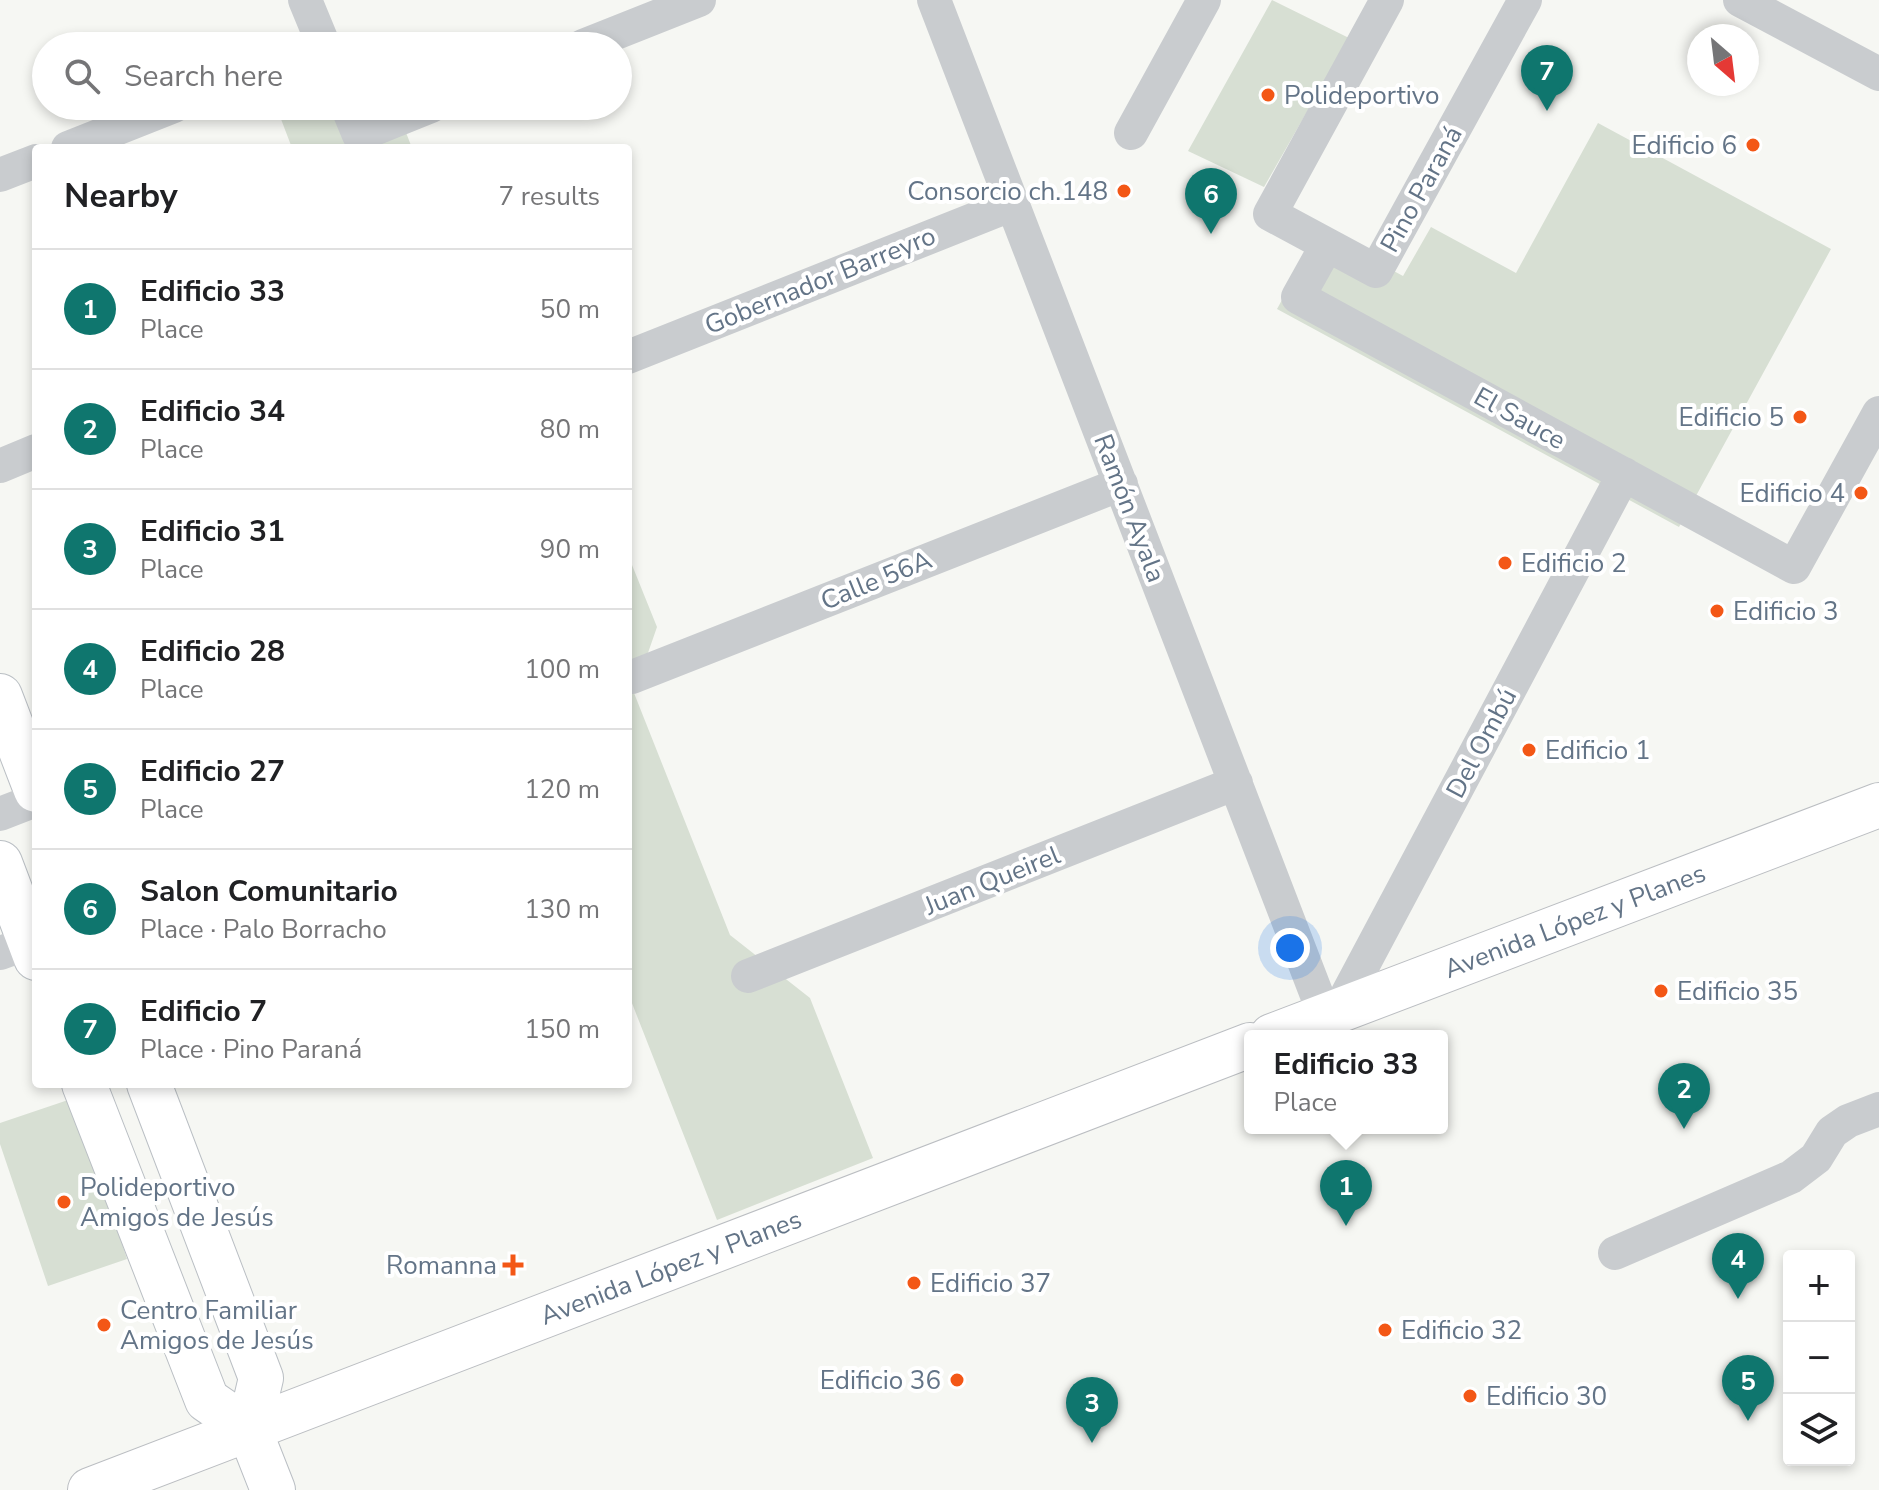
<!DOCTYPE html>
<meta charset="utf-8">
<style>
body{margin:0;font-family:"Nunito Sans",sans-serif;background:#f2f2f2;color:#202124}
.controls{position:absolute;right:24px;bottom:24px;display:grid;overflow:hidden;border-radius:8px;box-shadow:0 4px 12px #0003}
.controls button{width:72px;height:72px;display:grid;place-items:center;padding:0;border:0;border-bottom:2px solid #e0e0e0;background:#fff;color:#202124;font:40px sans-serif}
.compass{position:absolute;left:1687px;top:24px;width:72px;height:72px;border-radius:50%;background:#fff;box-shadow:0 4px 12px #0003;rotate:152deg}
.you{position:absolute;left:1290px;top:948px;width:28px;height:28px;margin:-20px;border:6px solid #fff;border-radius:50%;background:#1a73e8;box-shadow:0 0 0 12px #1a73e833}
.badge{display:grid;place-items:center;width:52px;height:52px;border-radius:50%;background:#0f766e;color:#fff;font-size:26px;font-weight:700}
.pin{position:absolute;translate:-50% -66px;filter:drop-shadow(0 2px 4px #0008)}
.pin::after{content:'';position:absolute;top:42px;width:28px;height:24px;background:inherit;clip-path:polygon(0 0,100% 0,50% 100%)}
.popup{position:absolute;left:1244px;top:1030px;width:204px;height:104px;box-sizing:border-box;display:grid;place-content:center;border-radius:8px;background:#fff;filter:drop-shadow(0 2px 6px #0005);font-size:26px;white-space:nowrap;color:#757577}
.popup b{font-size:30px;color:#202124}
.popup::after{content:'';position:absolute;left:50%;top:100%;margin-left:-16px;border:16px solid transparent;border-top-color:#fff}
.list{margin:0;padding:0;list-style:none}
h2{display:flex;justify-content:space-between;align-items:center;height:104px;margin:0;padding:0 32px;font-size:34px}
h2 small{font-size:26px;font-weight:400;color:#757577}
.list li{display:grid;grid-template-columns:52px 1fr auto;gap:24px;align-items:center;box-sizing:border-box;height:120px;padding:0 32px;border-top:2px solid #e0e0e0}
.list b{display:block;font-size:30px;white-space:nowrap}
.list p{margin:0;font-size:26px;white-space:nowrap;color:#757577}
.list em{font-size:26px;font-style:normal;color:#757577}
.icon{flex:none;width:44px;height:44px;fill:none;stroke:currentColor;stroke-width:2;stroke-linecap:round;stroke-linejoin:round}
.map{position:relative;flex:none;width:1879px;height:1490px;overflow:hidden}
.search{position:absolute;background:#fff;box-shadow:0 4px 12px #0003;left:32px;top:32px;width:600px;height:88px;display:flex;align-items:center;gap:20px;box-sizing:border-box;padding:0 28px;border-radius:44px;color:#757577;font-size:30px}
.panel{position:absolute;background:#fff;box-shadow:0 4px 12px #0003;left:32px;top:144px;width:600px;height:944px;border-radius:8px}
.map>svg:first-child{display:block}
</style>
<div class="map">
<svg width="1879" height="1490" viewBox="0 0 1879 1490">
<rect width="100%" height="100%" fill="#f6f7f3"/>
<path fill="#d7dfd3" d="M1272 0 1349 38 1264 187 1188 151Z
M276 106H336L353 148H292Z
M1598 123 1831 249 1679 527 1277 309 1320 231 1403 276 1431 227 1516 273Z
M405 130 412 148H359Z
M628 555 657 627 634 693 730 935 810 998 873 1158 717 1220 628 993Z
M74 1098 127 1259 48 1286 0 1144V1123Z"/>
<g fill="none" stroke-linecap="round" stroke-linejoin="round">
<defs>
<path id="secondary" d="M0 696 36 790
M0 863 36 958
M84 1084 207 1400 249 1429 273 1490
M149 1084 261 1378 249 1429"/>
<g id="primary">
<path id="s1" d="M1272 1036 1879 805"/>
<path id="s2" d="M90 1490 1250 1045"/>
</g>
</defs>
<use href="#secondary" stroke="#babfc4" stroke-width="46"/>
<use href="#primary" stroke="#bbbec2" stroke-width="46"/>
<path stroke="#c9cccf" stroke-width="34" d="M305 0 324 46
M934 0 1325 1016
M1387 0 1270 214 1376 271 1525 0
M1740 0 1879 74
M583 46 699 0
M347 106 359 135 431 106
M1131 133 1204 0
M68 148 174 106
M0 175 36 161
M1327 245 1298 297 1794 567 1879 413
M628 357 1013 204
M0 466 36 451
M632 677 1121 484
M0 814 36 800
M0 953 30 942
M748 976 1236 783
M1338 1012 1624 474
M1615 1253 1791 1177 1816 1158 1832 1132 1848 1121 1879 1109"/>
<use href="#secondary" stroke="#fff" stroke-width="44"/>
<use href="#primary" stroke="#fff" stroke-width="44"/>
</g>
<g fill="#f35716" stroke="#fff" stroke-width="3">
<circle cx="1268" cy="95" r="8"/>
<circle cx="1753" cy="145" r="8"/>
<circle cx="1124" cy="191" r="8"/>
<circle cx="1800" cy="417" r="8"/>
<circle cx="1861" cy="493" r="8"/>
<circle cx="1505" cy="563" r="8"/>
<circle cx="1717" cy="611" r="8"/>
<circle cx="1529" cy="750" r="8"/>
<circle cx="1661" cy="991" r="8"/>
<circle cx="64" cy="1202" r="8"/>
<path d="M509 1253h8v8h8v8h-8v8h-8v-8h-8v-8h8z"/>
<circle cx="914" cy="1283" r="8"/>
<circle cx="104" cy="1325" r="8"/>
<circle cx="1385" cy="1330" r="8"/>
<circle cx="957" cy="1380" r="8"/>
<circle cx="1470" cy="1396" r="8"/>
</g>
<g text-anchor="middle" stroke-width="8" stroke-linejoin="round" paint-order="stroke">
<g font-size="26" fill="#637487" stroke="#fff" text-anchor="start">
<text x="1284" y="104">Polideportivo</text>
<text x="1737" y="154" text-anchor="end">Edificio 6</text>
<text x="1108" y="200" text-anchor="end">Consorcio ch.148</text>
<text x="1784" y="426" text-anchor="end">Edificio 5</text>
<text x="1845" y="502" text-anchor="end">Edificio 4</text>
<text x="1521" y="572">Edificio 2</text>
<text x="1733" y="620">Edificio 3</text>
<text x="1545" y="759">Edificio 1</text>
<text x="1677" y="1000">Edificio 35</text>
<text x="80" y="1196">Polideportivo<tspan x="80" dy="30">Amigos de Jesús</tspan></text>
<text x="497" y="1274" text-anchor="end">Romanna</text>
<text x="930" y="1292">Edificio 37</text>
<text x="120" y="1319">Centro Familiar<tspan x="120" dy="30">Amigos de Jesús</tspan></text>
<text x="1401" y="1339">Edificio 32</text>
<text x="941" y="1389" text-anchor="end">Edificio 36</text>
<text x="1486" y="1405">Edificio 30</text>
</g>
<g font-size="26" fill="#637487" stroke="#fff">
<text transform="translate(1421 189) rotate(-61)" y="9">Pino Paraná</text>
<text transform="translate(820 280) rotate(-22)" y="9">Gobernador Barreyro</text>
<text transform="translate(1520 418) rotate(29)" y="9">El Sauce</text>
<text transform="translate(1130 508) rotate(69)" y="9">Ramón Ayala</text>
<text transform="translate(876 580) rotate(-22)" y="9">Calle 56A</text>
<text transform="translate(1481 743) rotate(-62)" y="9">Del Ombú</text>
<text transform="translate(992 880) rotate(-22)" y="9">Juan Queirel</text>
<text dy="9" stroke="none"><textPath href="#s1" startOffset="324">Avenida López y Planes</textPath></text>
<text dy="9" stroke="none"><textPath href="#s2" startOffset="622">Avenida López y Planes</textPath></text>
</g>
</g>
</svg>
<div class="controls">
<button>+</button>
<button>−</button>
<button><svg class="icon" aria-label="layers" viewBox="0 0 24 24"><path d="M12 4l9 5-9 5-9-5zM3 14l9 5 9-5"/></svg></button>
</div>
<svg class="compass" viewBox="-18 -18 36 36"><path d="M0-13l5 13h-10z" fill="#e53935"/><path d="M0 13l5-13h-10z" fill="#757577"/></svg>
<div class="you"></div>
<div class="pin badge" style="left:1346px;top:1226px">1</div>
<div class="popup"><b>Edificio 33</b>Place</div>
<div class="pin badge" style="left:1684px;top:1129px">2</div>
<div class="pin badge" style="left:1092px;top:1443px">3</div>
<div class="pin badge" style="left:1738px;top:1299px">4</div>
<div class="pin badge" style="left:1748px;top:1421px">5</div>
<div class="pin badge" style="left:1211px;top:234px">6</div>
<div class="pin badge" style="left:1547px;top:111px">7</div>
<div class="search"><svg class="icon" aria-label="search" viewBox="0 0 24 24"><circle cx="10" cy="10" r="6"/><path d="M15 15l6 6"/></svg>Search here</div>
<section class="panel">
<h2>Nearby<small>7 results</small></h2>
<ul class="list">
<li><span class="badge">1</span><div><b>Edificio 33</b><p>Place</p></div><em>50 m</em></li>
<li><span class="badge">2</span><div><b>Edificio 34</b><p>Place</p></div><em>80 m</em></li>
<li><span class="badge">3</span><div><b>Edificio 31</b><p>Place</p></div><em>90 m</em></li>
<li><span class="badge">4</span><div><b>Edificio 28</b><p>Place</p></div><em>100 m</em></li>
<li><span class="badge">5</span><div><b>Edificio 27</b><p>Place</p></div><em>120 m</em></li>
<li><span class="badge">6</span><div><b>Salon Comunitario</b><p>Place · Palo Borracho</p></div><em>130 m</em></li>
<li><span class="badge">7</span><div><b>Edificio 7</b><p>Place · Pino Paraná</p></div><em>150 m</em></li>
</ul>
</section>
</div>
